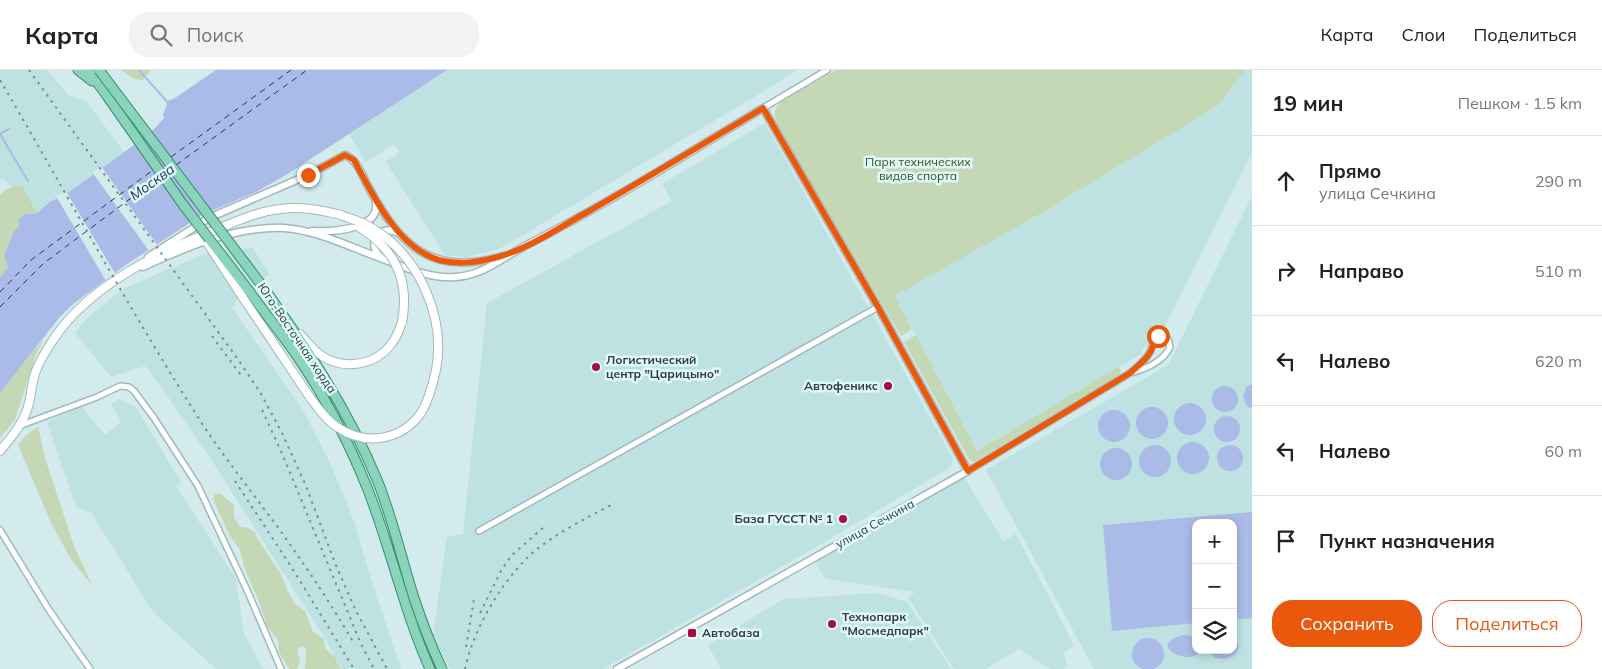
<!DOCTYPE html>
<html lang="ru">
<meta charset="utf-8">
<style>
body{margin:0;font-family:Mulish,sans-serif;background:#f2f2f2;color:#222}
.controls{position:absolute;right:15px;bottom:15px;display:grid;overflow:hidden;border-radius:10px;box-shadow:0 2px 8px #0003}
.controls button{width:45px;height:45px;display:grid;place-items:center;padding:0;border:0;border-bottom:1px solid #e0e0e0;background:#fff;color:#222;font:25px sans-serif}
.stop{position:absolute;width:15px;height:15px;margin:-11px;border:4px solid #ea580c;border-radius:50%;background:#fff}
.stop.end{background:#ea580c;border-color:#fff;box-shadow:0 1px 5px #0008}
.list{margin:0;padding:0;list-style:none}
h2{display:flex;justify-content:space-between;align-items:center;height:65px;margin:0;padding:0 20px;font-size:21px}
h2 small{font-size:16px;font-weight:400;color:#767676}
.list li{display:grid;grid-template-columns:32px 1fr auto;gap:15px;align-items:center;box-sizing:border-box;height:90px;padding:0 20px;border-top:1px solid #e0e0e0}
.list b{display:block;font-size:19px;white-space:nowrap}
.list p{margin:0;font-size:16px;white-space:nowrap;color:#767676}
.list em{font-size:16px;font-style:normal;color:#767676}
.actions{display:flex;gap:10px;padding:15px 20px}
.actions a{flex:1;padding:11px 0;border:1px solid #ea580c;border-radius:20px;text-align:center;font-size:18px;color:#ea580c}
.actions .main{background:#ea580c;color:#fff}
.icon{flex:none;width:28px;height:28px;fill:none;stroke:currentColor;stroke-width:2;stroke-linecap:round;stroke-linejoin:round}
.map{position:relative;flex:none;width:1252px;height:599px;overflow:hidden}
header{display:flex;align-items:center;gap:30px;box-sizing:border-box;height:70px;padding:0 25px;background:#fff;border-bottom:1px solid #e0e0e0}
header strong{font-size:24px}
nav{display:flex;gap:28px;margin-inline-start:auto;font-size:18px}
.search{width:350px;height:45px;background:#f2f2f2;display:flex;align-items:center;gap:12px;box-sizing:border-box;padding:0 18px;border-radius:20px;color:#767676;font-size:19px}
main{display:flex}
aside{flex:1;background:#fff}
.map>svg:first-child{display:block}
</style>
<header>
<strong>Карта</strong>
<div class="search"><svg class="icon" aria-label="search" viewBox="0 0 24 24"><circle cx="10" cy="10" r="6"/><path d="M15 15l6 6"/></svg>Поиск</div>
<nav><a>Карта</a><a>Слои</a><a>Поделиться</a></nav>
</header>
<main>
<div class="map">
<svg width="1252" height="599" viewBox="0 0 1252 599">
<rect width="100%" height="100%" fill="#d3ebed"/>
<path fill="#bee1e2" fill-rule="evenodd" d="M0 0H47L68 25 86 31 124 82 69 122 50 132 37 143 22 115 11 117 3 108 0 110Z
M447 0H797L754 27 499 179 466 187 445 185 386 92 400 82 394 74 366 92 349 64Z
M1245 0H1252V83L1164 258 1144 277 1141 284 977 381 895 226 1040 144 1219 35Z
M765 53 953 389 951 397 816 477 603 599H450L433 566 447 467 463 464 487 233 672 131 662 114Z
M1252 126V599H1094L986 400 1168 295ZM1196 453H1233V580H1196Z
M253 178 269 204 240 225 232 238 303 340 331 395 355 454 374 519 401 599H342L324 567 214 394 160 315 145 296 111 307 75 263 88 247 123 219 213 180Z
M119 329 136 337 181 412 176 416 236 509 244 564 263 599H216L153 542 91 442 76 437 47 352 81 336 105 365 121 352 112 336V334Z
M964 407 1003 471 1016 464 1074 575 1064 583 1067 596 1063 599H1050L1019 579 986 599H954L908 527 915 522 826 509 814 491Z
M878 523 907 532 951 599H721L708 575 783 529Z"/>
<path fill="#c5d8b6" d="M121 0H150L151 1 143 10 134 9Z
M836 0H1245L1219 35 1040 144 895 226 912 259 901 266 778 57C774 45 772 41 782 31Z
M22 115 37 143 26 144 19 157 14 161 4 185 8 198 0 207V124L11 117Z
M916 265 977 381 1120 296 1121 301 1118 306 974 392 970 391 904 272Z
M44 269 36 284 15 350 0 368V323L10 309Z
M38 356 45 388 74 476 93 517 71 489 51 453 18 375 22 369Z
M215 423 221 424 234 435V447L240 457C249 458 255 458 257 468L281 504 287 520 295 534 305 541 313 562 323 568 326 579 335 587 341 599H305L306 579 301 576 297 580 300 591 297 599H289L279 582 278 570 267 556 258 529 244 497 240 480 230 466 215 434 213 429Z"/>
<path fill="#aabbe7" d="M216 0H447L286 105 256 122 202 145 127 194 72 235 59 248 0 323V207L8 198 4 185 14 161 19 157V148L26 144 37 143 50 132 69 122 138 72 155 58 164 48 163 45 168 31 175 28Z
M1252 314V339L1247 336 1243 327 1246 317Z
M1212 329a13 13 0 1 1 26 0a13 13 0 1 1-26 0Z
M1174 349a16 16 0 1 1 32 0a16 16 0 1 1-32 0Z
M1136 353a16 16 0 1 1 32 0a16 16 0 1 1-32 0Z
M1098 356a16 16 0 1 1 32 0a16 16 0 1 1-32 0Z
M1214 359a13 13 0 1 1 26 0a13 13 0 1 1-26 0Z
M1177 388a16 16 0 1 1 32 0a16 16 0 1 1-32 0Z
M1217 388a13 13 0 1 1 26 0a13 13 0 1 1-26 0Z
M1139 391a16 16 0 1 1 32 0a16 16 0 1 1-32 0Z
M1100 394a16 16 0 1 1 32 0a16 16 0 1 1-32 0Z
M1252 442V548L1233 550V453H1196V553L1112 561 1103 455Z
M1184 565 1190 566 1196 569V580H1201C1194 599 1142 575 1184 565Z
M1233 565C1252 584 1216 599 1209 580H1233Z
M1132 584a16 16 0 1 1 32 0a16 16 0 1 1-32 0Z"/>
<path fill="#d3ebed" d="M101 96 158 176 149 181 92 102Z
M66 121 116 205 106 211 56 126Z"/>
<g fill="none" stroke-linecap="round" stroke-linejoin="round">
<path stroke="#aabbe7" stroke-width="2" d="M139 0 169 34
M9 59 0 64 28 111"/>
<path stroke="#233368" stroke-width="1" stroke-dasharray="6 5" stroke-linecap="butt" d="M171 87 291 0
M176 95 307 0
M0 222 31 190 153 100
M0 237 44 193 158 108"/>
<defs>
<path id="minor" d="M763 38 827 0
M19 356 97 327 120 316 129 317 134 321 154 348 198 416 247 520 281 599
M968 401 1130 303C1137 297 1146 290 1150 282 1153 277 1151 270 1157 267 1161 264 1165 266 1168 269L1170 277C1163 292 1146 299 1130 303
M0 460 49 540 90 599
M479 461 878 237"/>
<path id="tertiary" d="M312 161C331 162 380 160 376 133
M148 187 209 148 308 105 345 85C358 90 362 106 369 118 401 177 433 207 503 186
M381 187C365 174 380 153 398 163
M143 197C186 177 236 156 284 158 315 160 346 175 375 186 400 195 427 209 455 207 481 206 501 189 523 177 605 135 684 86 763 38L878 237 968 401 617 599"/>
<path id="secondary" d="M242 226 311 329
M300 264C306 271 312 278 319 284 342 301 376 296 392 273 397 267 399 260 402 252
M0 381C10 369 22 355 27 340 31 329 31 318 34 307 37 294 46 281 53 270 89 215 161 181 220 158 239 150 260 141 281 139 301 136 321 140 341 145"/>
<path id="primary" d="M78 0 92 11
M88 0 105 23 184 136
M260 213C307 278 347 337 378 412 393 450 402 490 414 528 422 552 431 576 442 599
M249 221C264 242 280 262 295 283 324 325 349 372 368 420 391 479 404 541 430 599"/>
</defs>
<use href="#minor" stroke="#a2b9bb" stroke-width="8"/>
<use href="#tertiary" stroke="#a2b9bb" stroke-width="9"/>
<use href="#secondary" stroke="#a2b9bb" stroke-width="10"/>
<use href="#primary" stroke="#388c71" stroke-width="11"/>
<use href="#minor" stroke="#fff" stroke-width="5"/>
<use href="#tertiary" stroke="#fff" stroke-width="6"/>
<use href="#secondary" stroke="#fff" stroke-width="8"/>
<use href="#primary" stroke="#89d4bb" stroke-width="9"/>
<path stroke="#7e8e90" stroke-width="2" stroke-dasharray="2.5 5" stroke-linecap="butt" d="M29 0 237 288 260 322 282 363 306 416 335 493 355 539 387 599
M0 10C68 126 132 245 205 358 227 391 251 421 274 452 303 492 330 532 355 575
M212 266 243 308
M262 340 281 381 361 574 374 599
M235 411 292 498 354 599
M480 543 502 499 512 485 544 457
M466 577 474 529
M465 599C473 561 498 518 525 490 546 468 588 447 615 433"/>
<defs>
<path id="secondary-bridge" d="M359 157C395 179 410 210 402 252
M208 174 242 226
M311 329C319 339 326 350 337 357 365 376 401 371 421 343 429 330 433 314 436 300 446 247 419 186 372 158 363 152 351 149 341 145"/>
<path id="primary-bridge" d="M99 0 260 213
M184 136 249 221"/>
</defs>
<use href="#secondary-bridge" stroke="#a2b9bb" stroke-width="10" stroke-linecap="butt"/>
<use href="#primary-bridge" stroke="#388c71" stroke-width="11" stroke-linecap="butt"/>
<use href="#secondary-bridge" stroke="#fff" stroke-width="8"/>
<use href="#primary-bridge" stroke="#89d4bb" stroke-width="9"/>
</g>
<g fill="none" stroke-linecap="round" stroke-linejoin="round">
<path stroke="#ea580c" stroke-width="6" d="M308 105 345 85 354 90C372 123 393 169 429 186 453 198 486 192 510 183 536 174 560 157 584 144 644 110 703 74 763 38L878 237 968 401 1130 303C1137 297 1146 290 1151 281 1154 275 1152 271 1158 266"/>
</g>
<g fill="#a60e41" stroke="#e0f9fa" stroke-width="2">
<circle cx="596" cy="297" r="5"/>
<circle cx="888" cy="316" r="5"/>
<circle cx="843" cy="449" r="5"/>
<circle cx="832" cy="554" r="5"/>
<rect x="687" y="558" width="10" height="10" rx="2.5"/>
</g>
<g text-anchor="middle" stroke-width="5" stroke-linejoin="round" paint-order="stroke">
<g font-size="12" fill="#365417" stroke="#e0f9fa">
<text x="918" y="96">Парк технических<tspan x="918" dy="14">видов спорта</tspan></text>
</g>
<g font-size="12" fill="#323c3d" stroke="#e0f9fa">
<text transform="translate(297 268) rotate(56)" y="4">Юго-Восточная хорда</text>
<text transform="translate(875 454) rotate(-29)" y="4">улица Сечкина</text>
</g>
<g font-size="12" font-weight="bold" fill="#323c3d" stroke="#e0f9fa" text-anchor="start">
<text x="606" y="294">Логистический<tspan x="606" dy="14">центр "Царицыно"</tspan></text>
<text x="878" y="320" text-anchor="end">Автофеникс</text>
<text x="833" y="453" text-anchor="end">База ГУССТ № 1</text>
<text x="842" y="551">Технопарк<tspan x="842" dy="14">"Мосмедпарк"</tspan></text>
<text x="702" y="567">Автобаза</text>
</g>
<g font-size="14" font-style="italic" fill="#233368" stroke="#e0f9fa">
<text transform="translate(152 112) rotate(-36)" y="5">Москва</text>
</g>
</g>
</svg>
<div class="controls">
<button>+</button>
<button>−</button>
<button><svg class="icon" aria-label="layers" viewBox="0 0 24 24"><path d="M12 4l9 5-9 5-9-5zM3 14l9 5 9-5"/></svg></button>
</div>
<div class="stop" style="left:1158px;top:266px"></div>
<div class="stop end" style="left:308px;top:105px"></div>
</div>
<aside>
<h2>19 мин<small>Пешком · 1.5 km</small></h2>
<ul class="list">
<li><svg class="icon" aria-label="ahead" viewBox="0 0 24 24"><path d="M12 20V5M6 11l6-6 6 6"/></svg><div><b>Прямо</b><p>улица Сечкина</p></div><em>290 m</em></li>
<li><svg class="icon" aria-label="right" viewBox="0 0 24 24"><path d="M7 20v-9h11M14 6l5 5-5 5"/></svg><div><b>Направо</b></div><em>510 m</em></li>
<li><svg class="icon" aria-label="left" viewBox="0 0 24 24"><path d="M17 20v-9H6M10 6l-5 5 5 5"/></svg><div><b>Налево</b></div><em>620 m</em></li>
<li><svg class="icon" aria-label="left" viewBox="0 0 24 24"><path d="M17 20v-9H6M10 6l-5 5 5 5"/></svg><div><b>Налево</b></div><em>60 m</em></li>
<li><svg class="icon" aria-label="arrive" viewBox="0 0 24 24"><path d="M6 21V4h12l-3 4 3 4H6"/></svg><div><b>Пункт назначения</b></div></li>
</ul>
<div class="actions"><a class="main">Сохранить</a><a>Поделиться</a></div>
</aside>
</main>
